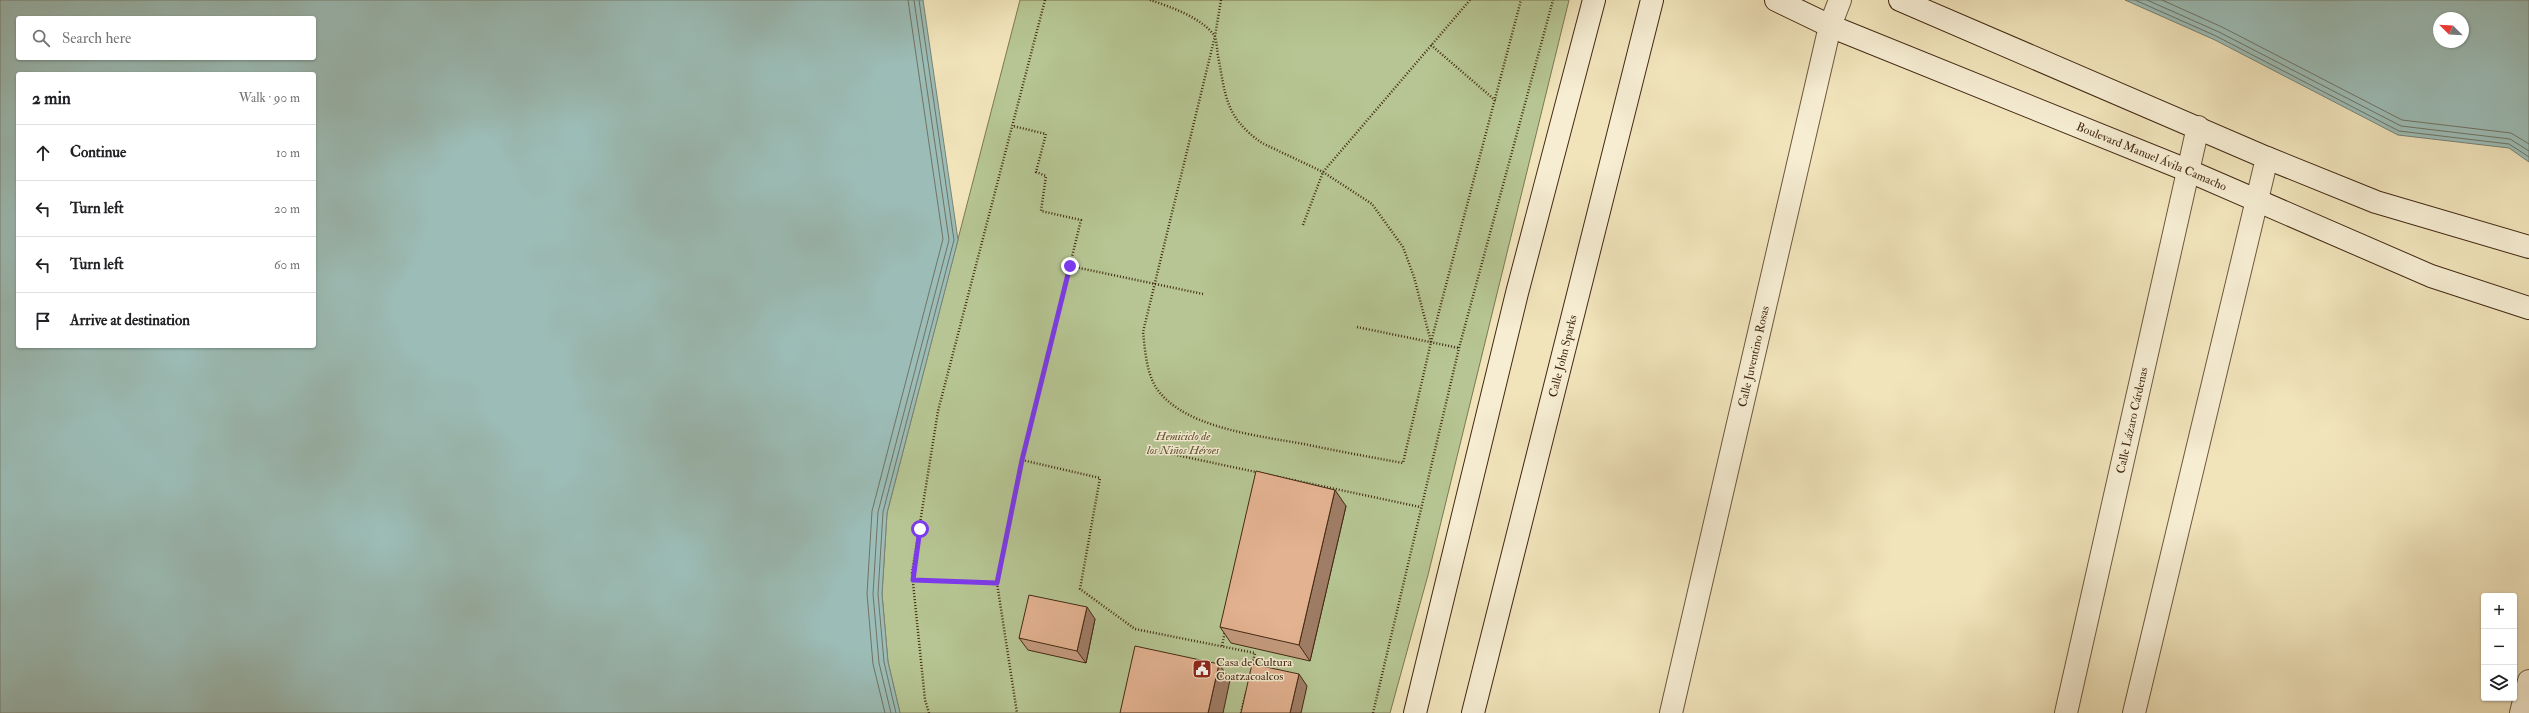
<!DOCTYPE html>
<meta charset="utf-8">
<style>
body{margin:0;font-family:"IM FELL Double Pica",serif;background:#f2f2f2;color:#202124}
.controls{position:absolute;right:12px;bottom:12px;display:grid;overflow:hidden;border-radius:4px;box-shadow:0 1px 3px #0004}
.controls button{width:36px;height:36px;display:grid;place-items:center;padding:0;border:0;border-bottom:1px solid #e0e0e0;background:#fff;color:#202124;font:20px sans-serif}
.compass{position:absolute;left:2433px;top:12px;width:36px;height:36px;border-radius:50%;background:#fff;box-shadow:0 1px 3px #0004;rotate:294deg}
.stop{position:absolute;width:12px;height:12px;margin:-9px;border:3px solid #7c3aed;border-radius:50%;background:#fff}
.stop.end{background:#7c3aed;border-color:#fff;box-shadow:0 1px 4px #0008}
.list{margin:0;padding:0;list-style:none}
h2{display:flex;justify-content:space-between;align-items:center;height:52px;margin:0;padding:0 16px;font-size:17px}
h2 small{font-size:13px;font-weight:400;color:#757577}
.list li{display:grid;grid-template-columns:26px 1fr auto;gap:12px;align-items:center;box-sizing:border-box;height:56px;padding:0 16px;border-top:1px solid #e0e0e0}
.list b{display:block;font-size:15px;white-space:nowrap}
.list em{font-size:13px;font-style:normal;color:#757577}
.icon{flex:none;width:22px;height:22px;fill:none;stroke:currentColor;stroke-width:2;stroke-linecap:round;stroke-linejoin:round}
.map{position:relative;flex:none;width:2529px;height:713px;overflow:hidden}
.search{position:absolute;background:#fff;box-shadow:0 1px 3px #0004;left:16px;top:16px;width:300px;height:44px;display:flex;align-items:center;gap:10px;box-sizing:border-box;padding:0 14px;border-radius:4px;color:#757577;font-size:15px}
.panel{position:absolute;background:#fff;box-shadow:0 1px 3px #0004;left:16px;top:72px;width:300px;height:276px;border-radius:4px}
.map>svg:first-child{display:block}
</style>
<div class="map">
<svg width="2529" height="713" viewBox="0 0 2529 713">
<rect width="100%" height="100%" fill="#f1e4bb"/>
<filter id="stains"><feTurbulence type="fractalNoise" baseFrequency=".005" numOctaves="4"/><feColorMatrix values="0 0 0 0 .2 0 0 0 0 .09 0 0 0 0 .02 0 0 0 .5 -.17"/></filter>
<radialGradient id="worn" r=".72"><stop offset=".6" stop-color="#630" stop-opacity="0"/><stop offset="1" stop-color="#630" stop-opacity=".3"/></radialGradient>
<path fill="#b6c593" stroke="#7c7752" d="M1020 0H1569L1428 575 1390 713H900L888 662 882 594 887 513Z"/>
<path fill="#9cbdb7" stroke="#788275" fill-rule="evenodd" d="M0 0H923L958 240 887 513 882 594 888 662 900 713H0ZM18 18H314V58H18ZM18 74H314V346H18Z
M2125 0H2529V162L2509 148 2398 135 2215 40ZM2439 18H2463V42H2439Z"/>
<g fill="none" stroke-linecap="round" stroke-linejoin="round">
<path stroke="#707364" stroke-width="1" d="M2135 0 2216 36 2399 131 2509 144 2529 157
M2147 0 2219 32 2401 126 2510 139 2529 151
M2162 0 2222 27 2402 120 2511 133 2529 144
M885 713 873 664 867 594 872 511 943 239 908 0
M891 713 879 663 873 594 878 512 949 240 914 0
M896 713 884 662 878 594 883 512 954 240 919 0"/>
<defs>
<g id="street">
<path id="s1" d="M1671 713 1830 26 1840 0"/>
<path id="s2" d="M2066 713 2198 127"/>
<path d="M2134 713 2267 158"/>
<path d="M2521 713 2529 681"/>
</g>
<g id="secondary">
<path id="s3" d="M1776 0 1830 26 2189 171 2431 276 2529 308"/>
<path d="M1900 0 2267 158 2376 202 2529 247"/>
<path d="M1415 713 1517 293 1594 0"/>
<path id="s4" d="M1473 713 1652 0"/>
</g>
</defs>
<use href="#street" stroke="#6e583c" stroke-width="24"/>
<use href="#secondary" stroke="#432912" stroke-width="24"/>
<path stroke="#432912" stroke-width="2.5" stroke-dasharray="1 2" stroke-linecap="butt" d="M1150 0C1171 7 1200 17 1214 35 1217 40 1217 51 1218 56 1226 97 1225 117 1262 143L1323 172 1372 204 1403 247 1414 277 1431 342
M1221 0 1215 36 1143 332C1145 349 1146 368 1154 384 1178 428 1261 436 1304 444 1337 451 1370 457 1403 463L1431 342 1521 0
M1431 45 1496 101
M1303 225 1323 172 1470 0
M1070 266 1203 294
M1357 327 1459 348
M1148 449 1420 507
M1022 460 1100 478 1080 589 1135 629 1255 653 1252 666
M913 580 997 583 1017 713
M997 583 1022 460 1081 220 1041 211 1046 176 1036 172 1046 134 1013 126
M1222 646 1225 631
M929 713 925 700 912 573 938 411 1045 0
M1241 713 1246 692
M1373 713 1459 348 1553 0"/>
<use href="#street" stroke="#f6edd3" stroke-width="22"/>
<use href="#secondary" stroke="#f6edd3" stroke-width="22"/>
</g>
<path fill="#c3997d" stroke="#432912" d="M1346 506 1310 661 1231 643 1220 627Z
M1095 619 1086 663 1028 650 1019 638Z"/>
<path fill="#9f7d66" stroke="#432912" d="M1335 490 1346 506 1310 661 1299 645Z
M1087 607 1095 619 1086 663 1077 651Z
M1219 664 1230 680 1223 713H1208Z
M1299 674 1307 686 1301 713H1290Z"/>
<path fill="#e3b291" stroke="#432912" d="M1256 471 1335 490 1299 645 1220 627Z
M1029 595 1087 607 1077 651 1019 638Z
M1135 646 1219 664 1208 713H1120Z
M1252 664 1299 674 1290 713H1241Z"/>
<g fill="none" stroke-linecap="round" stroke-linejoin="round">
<path stroke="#7c3aed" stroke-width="5" d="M920 529 913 580 997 583 1022 460 1070 266"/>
</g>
<defs>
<symbol id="civic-square" viewBox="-11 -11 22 22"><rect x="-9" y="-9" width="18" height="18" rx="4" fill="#8f2418" stroke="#f6edd3"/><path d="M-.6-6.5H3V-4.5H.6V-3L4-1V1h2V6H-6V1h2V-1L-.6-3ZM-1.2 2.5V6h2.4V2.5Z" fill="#fff"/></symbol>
</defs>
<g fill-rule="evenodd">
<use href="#civic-square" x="1191" y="658" width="22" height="22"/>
</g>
<g text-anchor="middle" stroke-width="3" stroke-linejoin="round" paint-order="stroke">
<g font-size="12" fill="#432912" stroke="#f6edd3">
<text dy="4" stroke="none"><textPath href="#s3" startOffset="407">Boulevard Manuel Ávila Camacho</textPath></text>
<text dy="4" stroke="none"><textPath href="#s4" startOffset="368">Calle John Sparks</textPath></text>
<text dy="4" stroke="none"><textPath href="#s1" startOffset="366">Calle Juventino Rosas</textPath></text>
<text dy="4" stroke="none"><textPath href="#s2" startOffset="300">Calle Lázaro Cárdenas</textPath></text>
</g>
<g font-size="12" font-style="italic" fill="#605032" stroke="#f6edd3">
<text x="1183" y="440">Hemiciclo de<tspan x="1183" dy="14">los Niños Héroes</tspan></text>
</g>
<g font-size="12" fill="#432912" stroke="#f6edd3" text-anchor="start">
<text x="1216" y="666">Casa de Cultura<tspan x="1216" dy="14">Coatzacoalcos</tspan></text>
</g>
</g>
<rect width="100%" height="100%" filter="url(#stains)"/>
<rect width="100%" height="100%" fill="url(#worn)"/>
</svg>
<div class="controls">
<button>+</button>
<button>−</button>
<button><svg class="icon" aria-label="layers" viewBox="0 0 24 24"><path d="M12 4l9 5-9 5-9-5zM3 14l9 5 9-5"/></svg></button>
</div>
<svg class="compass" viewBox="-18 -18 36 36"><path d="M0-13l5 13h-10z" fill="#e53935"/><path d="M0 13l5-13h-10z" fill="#757577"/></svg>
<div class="stop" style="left:920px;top:529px"></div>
<div class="stop end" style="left:1070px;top:266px"></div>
<div class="search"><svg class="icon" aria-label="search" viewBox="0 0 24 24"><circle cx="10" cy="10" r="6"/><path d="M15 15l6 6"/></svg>Search here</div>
<section class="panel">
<h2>2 min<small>Walk · 90 m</small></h2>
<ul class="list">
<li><svg class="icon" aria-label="ahead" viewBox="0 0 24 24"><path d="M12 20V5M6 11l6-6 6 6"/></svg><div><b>Continue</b></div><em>10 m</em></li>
<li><svg class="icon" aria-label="left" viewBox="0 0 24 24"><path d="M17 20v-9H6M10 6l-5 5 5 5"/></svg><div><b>Turn left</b></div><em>20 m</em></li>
<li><svg class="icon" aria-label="left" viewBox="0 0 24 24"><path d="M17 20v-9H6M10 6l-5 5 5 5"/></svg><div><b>Turn left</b></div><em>60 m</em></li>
<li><svg class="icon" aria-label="arrive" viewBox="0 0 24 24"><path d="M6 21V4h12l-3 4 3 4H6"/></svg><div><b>Arrive at destination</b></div></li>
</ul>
</section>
</div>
